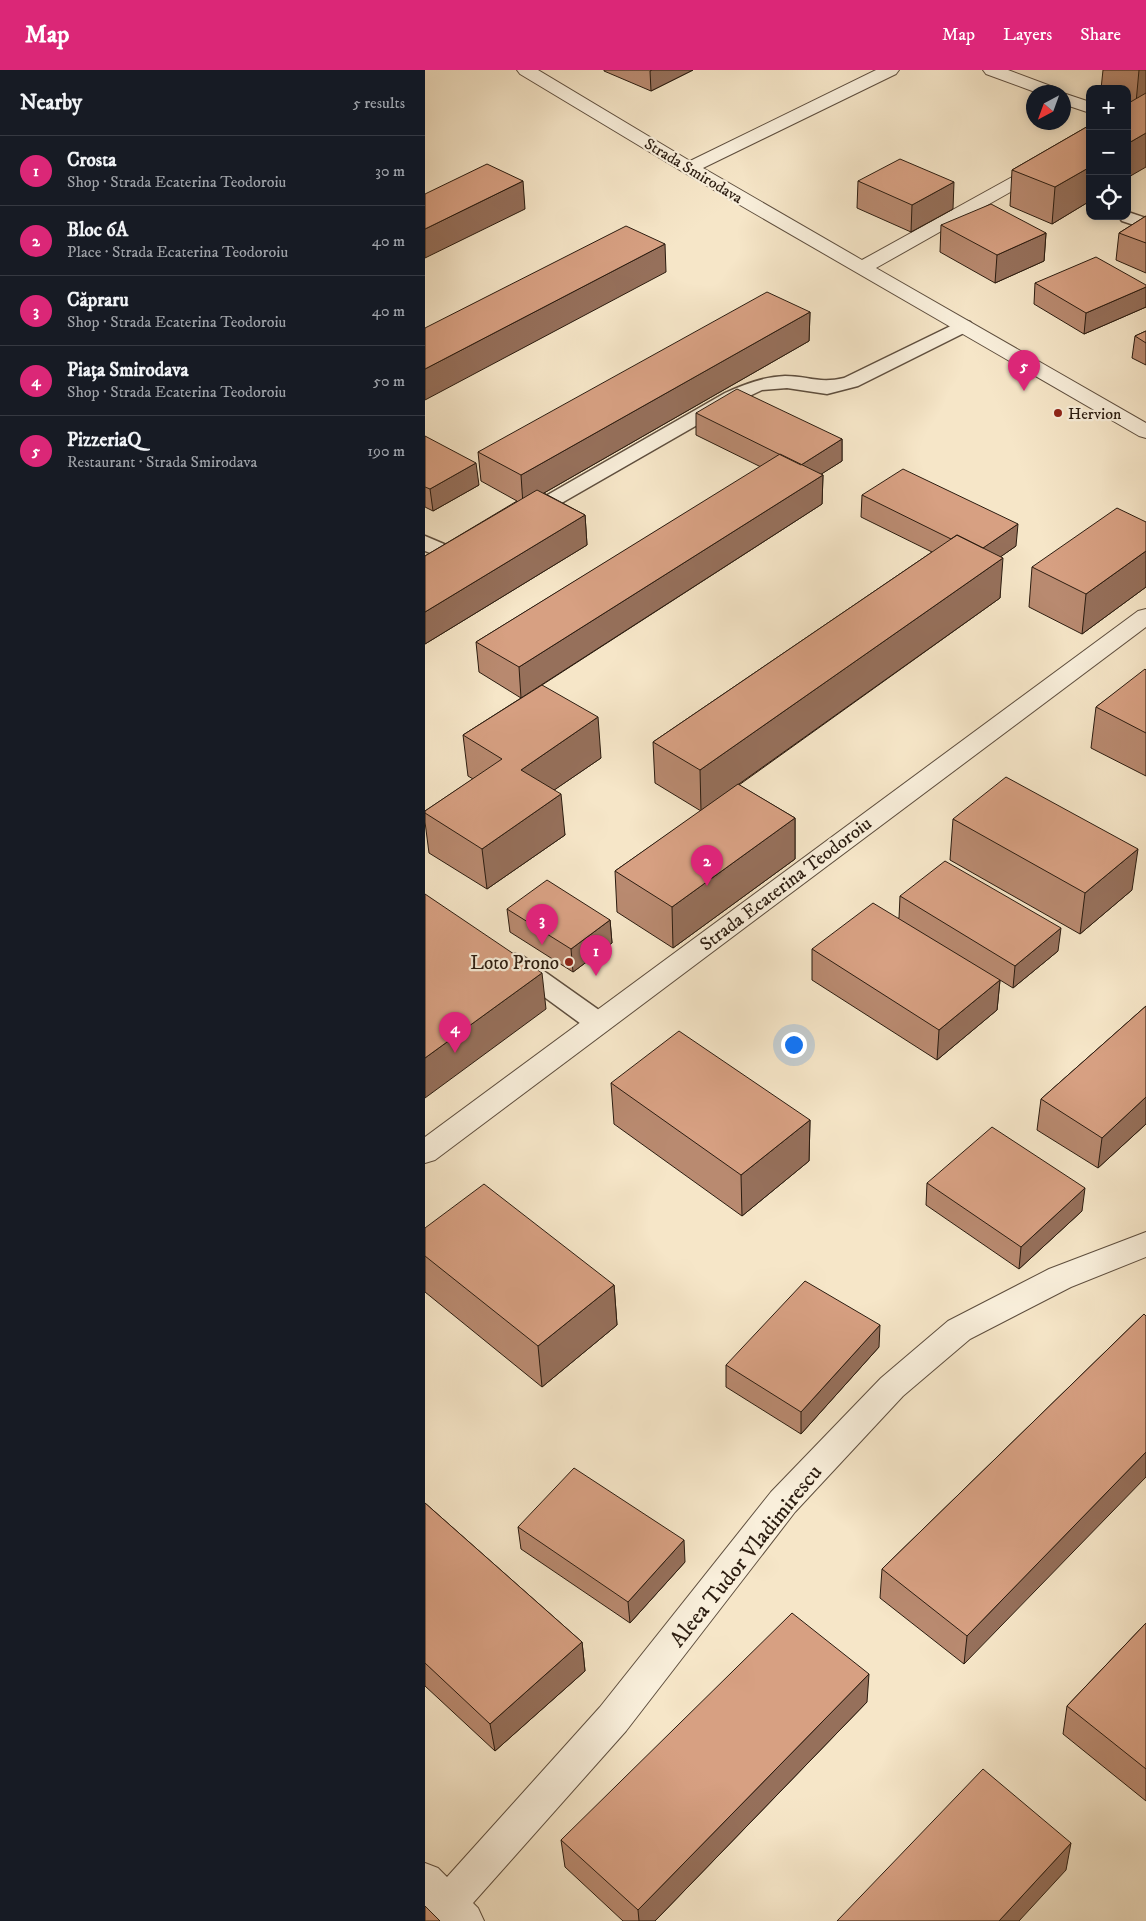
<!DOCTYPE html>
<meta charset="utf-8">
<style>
body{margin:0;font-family:"IM FELL DW Pica",serif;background:#242831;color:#f1f3f6}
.controls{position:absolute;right:15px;top:15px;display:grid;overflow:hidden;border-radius:10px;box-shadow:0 2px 12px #0003}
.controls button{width:45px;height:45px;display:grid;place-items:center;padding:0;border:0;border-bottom:1px solid #363941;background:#171b24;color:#f1f3f6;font:25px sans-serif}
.compass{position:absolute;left:601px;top:15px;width:45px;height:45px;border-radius:50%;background:#171b24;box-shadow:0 2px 12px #0003;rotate:221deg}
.you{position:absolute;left:368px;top:974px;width:18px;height:18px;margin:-12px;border:4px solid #fff;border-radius:50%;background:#1a73e8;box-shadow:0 0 0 8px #1a73e833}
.badge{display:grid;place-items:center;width:32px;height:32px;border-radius:50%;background:#db2777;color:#fff;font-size:16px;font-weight:700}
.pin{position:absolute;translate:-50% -41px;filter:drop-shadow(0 1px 2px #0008)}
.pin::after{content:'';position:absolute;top:26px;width:18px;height:15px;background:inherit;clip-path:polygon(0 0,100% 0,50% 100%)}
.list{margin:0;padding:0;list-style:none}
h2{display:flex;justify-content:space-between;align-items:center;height:65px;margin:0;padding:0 20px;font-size:21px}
h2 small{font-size:16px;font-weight:400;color:#9ea1a6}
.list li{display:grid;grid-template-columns:32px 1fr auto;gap:15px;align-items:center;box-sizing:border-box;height:70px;padding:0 20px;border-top:1px solid #363941}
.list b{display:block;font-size:19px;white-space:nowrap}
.list p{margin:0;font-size:16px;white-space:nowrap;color:#9ea1a6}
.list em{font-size:16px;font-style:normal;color:#9ea1a6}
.icon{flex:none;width:28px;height:28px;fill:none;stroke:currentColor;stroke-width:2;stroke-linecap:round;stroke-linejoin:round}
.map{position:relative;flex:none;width:721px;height:1851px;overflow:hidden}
header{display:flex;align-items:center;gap:30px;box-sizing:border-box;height:70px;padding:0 25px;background:#db2777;color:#fff}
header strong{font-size:24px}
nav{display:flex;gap:28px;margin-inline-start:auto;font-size:18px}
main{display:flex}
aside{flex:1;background:#171b24}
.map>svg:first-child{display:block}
</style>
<header>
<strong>Map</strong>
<nav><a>Map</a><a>Layers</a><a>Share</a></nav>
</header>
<main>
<aside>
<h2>Nearby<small>5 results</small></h2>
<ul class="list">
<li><span class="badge">1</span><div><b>Crosta</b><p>Shop · Strada Ecaterina Teodoroiu</p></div><em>30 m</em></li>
<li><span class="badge">2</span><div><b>Bloc 6A</b><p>Place · Strada Ecaterina Teodoroiu</p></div><em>40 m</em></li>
<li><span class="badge">3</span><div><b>Căpraru</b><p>Shop · Strada Ecaterina Teodoroiu</p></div><em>40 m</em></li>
<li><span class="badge">4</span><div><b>Piața Smirodava</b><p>Shop · Strada Ecaterina Teodoroiu</p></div><em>50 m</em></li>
<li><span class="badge">5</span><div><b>PizzeriaQ</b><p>Restaurant · Strada Smirodava</p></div><em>190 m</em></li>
</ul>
</aside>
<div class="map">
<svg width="721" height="1851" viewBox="0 0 721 1851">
<rect width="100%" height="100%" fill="#f6e6c8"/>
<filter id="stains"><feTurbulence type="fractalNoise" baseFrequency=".004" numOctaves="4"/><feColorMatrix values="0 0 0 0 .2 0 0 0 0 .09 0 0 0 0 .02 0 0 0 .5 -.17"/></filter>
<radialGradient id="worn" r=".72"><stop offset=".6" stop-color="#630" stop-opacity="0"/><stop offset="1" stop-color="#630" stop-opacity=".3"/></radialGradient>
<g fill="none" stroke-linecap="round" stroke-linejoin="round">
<defs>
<path id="lane" d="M703 142 721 148V159L697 151 694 147 702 146Z
M538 250 545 252 548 256 545 260 433 316 402 324 362 318 337 320 314 331 133 435 104 449 97 451 90 449 86 445 90 441 119 427 300 323C320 314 338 307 360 306 383 306 394 314 419 308Z
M0 466 26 477 29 482 26 487 18 488 0 481Z
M90 884 99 887 181 945 185 952 181 959 172 961 163 959 81 899 77 893 81 887Z"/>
<path id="street" d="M92 0H113L265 91 451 0H474L471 4 278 98 437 190 665 64V77L451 198 721 353V368L714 366 258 102 95 4Z
M558 0H583L631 18 634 22H610L561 4Z
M638 23 665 32V43L638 34Z
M721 539V557L10 1090 0 1093V1067L713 541Z
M721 1162V1187L646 1217 545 1269 478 1326 370 1442 201 1661 48 1833 53 1838 59 1851H14L0 1837V1793L13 1798 22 1807 175 1637 346 1422 456 1308 523 1251 624 1199Z"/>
</defs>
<use href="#lane" stroke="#5e4e3e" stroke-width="3"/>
<use href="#street" stroke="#5e4e3e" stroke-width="2"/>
<use href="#lane" fill="#f9efdb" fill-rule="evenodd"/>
<use href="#street" fill="#f9efdb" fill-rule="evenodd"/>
</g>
<path fill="#b98a70" stroke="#2b1c10" d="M179 0H268L226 21 179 1Z
M678 0H721L702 108 706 32 702 30V19H676Z
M665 55V131L627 154 585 136 587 100Z
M433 111 528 139 486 162 432 138Z
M721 146V203L691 190 694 163Z
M516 155 621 163 619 191 570 213 515 182Z
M610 213 721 237 659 264 609 234Z
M385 242 384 271 119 423 160 445 162 475 0 574V486L92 431 56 411 53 382Z
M721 261V295L707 288 710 266Z
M271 343 417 369V391L396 404 398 405 397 434 117 615 176 688 129 720 140 765 62 819 4 783 0 752V741L48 709 43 706 38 665 96 628 54 602 51 572 336 397 271 365Z
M0 366 54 415 8 441 0 437Z
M437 425 591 476 575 487V528L314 715 370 748V789L248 878 192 842 190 801 276 741 230 713 228 672 507 482 436 447Z
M721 452V517L657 564 604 537 607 497Z
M721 600V706L666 678 671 637Z
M528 749 707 820 655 864 525 790Z
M475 826 633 881 588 918 575 910 572 940 512 990 387 910V879L474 848Z
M82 839 185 850 187 873 148 902 85 862Z
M721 936V1054L673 1098 612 1060 616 1029Z
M186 1013 385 1050 384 1091 317 1146 189 1054Z
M502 1113 657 1141 594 1199 501 1135Z
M0 1158 189 1215 192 1255 117 1317 0 1222Z
M719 1244 539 1594 455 1528 457 1499Z
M454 1277 376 1364 301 1317V1295Z
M0 1433 157 1572 160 1601 70 1681 0 1616Z
M93 1457 260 1492 205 1553 96 1479Z
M721 1553V1731L638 1664 642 1636Z
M442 1632 230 1851H198L140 1797 136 1770Z"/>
<path fill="#96705b" stroke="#2b1c10" d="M227 0H268L226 21 225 1Z
M714 0H721V27L711 33Z
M721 63V97L702 108V74Z
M665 97V131L627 154 630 117Z
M98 111 100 139 0 188V159Z
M529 112 528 139 486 162 487 135Z
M621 163 619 191 570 213 572 185Z
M240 174 241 202 0 330V299Z
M721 217V237L659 264 661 243Z
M385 242 384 271 98 435 96 405Z
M417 369V391L376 417V395Z
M51 393 54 415 8 441 5 419Z
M398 405 397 434 96 628 94 597Z
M160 445 162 475 0 574V542Z
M593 454 591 476 551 504 552 482Z
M721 481V517L657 564 661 524Z
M578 488 575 528 276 741 275 700Z
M173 647 176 688 100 740 96 700Z
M136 724 140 765 62 819 57 779Z
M370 748V789L248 878 247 837Z
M713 779 707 820 655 864 660 823Z
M185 850 187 873 148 902 146 879Z
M636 858 633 881 588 918 590 896Z
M117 903 121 939 0 1028V988Z
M575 910 572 940 512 990 514 960Z
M721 1027V1054L673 1098 677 1068Z
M385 1050 384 1091 317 1146 316 1105Z
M660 1118 657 1141 594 1199 596 1177Z
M189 1215 192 1255 117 1317 113 1276Z
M455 1255 454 1277 376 1364V1342Z
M721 1382V1407L539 1594 542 1566Z
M259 1470 260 1492 205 1553 203 1532Z
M157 1572 160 1601 70 1681 65 1654Z
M444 1604 442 1632 230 1851H214L213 1840Z
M646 1773 641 1800 594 1851H574Z"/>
<path fill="#d7a082" stroke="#2b1c10" d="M721 23V63L702 74V34Z
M665 55V97L630 117 587 100Z
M475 89 529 112 487 135 433 111Z
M62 94 98 111 0 159V124Z
M566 134 621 163 572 185 516 155Z
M721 146V173L694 163Z
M201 156 240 174 0 299V258Z
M671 187 721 215V217L661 243 610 213Z
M342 222 385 242 96 405 53 382Z
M721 261V273L710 266Z
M312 319 417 369 376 395 271 343Z
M0 366 51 393 5 419 0 417Z
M355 384 398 405 94 597 51 572Z
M478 399 593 454 558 478 532 465 526 469 437 425Z
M112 420 160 445 0 542V486Z
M692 438 721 452V481L661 524 607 497Z
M532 465 578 488 275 700 228 672Z
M720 599 721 600V663L671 637Z
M117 615 173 647 96 700 136 724 57 779 0 743V741L77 689 38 665Z
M581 707 713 779 660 823 528 749Z
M313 714 370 748 247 837 190 801Z
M520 791 636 858 590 896 475 826Z
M122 810 185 850 146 879 82 839Z
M0 824 117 903 0 988Z
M448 833 575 910 514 960 387 879Z
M721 936V1027L677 1068 616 1029Z
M254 961 385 1050 316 1105 186 1013Z
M567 1057 660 1118 596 1177 502 1113Z
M59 1114 189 1215 113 1276 0 1186V1158Z
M380 1211 455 1255 376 1342 301 1295Z
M719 1244 721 1246V1382L542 1566 457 1499Z
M149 1398 259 1470 203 1532 93 1457Z
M0 1433 157 1572 65 1654 0 1593Z
M367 1543 444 1604 213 1840 136 1770Z
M721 1553V1699L642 1636Z
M558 1699 646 1773 574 1851H412Z
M0 1836 15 1851H0Z"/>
<g fill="#8f2418" stroke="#f9efdb" stroke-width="2">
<circle cx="633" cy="343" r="5"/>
<circle cx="144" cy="892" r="5"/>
</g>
<g text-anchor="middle" stroke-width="4.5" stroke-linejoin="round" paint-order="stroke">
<g font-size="16" fill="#2b1c10" stroke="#f9efdb">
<text transform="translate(269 100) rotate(31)" y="6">Strada Smirodava</text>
</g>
<g font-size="16" fill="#2b1c10" stroke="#f9efdb" text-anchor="start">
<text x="643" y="349">Hervion</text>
</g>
<g font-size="19" fill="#2b1c10" stroke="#f9efdb">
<text transform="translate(360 813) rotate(-37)" y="7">Strada Ecaterina Teodoroiu</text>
</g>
<g font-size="19" fill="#2b1c10" stroke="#f9efdb" text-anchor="end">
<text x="134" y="899">Loto Prono</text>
</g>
<g font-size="22" fill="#2b1c10" stroke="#f9efdb">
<text transform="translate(320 1485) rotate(-51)" y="8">Aleea Tudor Vladimirescu</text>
</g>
</g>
<rect width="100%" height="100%" filter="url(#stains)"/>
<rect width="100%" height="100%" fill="url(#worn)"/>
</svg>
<div class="controls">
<button>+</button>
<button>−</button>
<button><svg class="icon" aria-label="locate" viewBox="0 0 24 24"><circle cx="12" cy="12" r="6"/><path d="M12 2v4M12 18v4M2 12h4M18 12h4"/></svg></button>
</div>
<svg class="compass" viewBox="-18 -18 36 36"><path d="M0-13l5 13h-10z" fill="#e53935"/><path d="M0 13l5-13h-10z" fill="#9ea1a6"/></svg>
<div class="you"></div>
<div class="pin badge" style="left:171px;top:906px">1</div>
<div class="pin badge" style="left:282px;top:816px">2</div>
<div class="pin badge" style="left:117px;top:875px">3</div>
<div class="pin badge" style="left:30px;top:983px">4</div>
<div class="pin badge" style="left:599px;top:321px">5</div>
</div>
</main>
